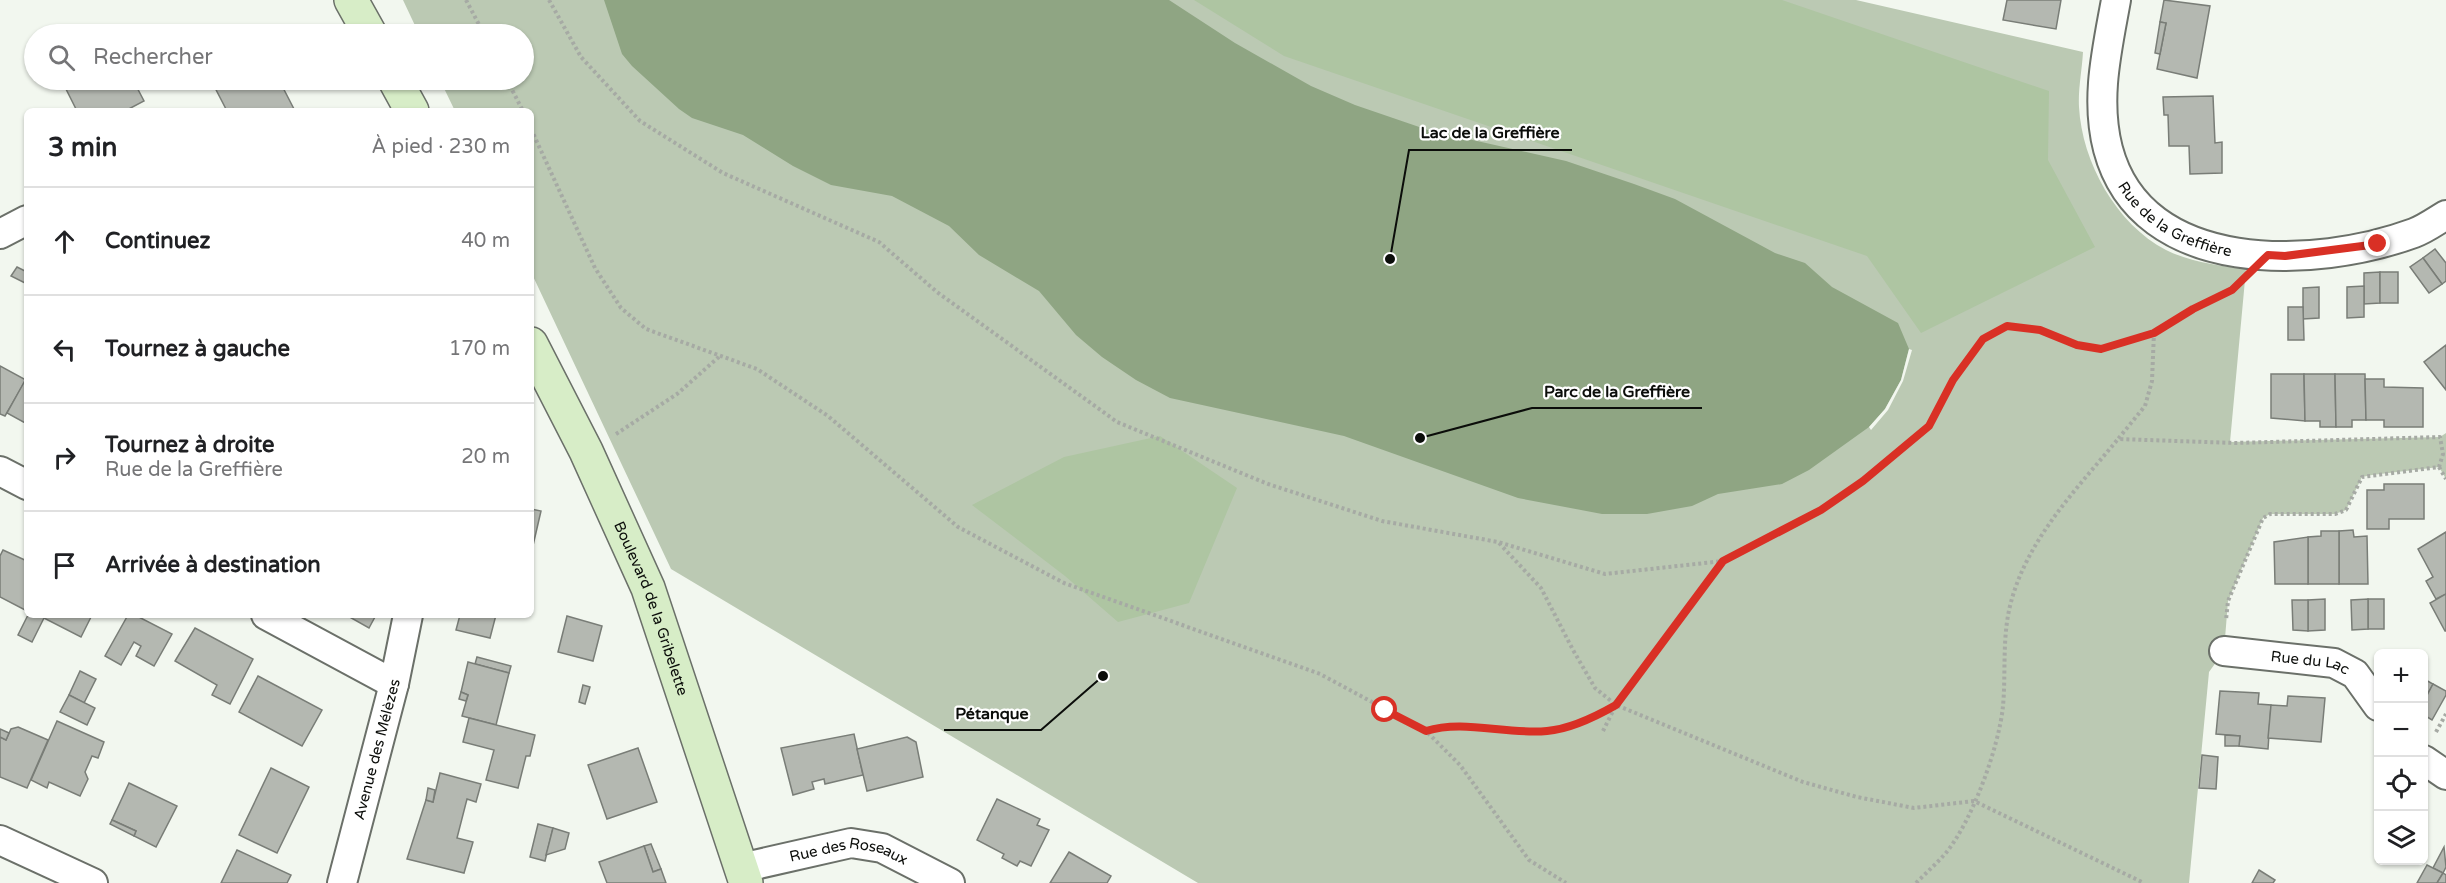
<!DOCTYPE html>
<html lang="fr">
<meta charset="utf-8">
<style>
:root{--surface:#fff;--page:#f6f6f6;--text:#202124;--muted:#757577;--line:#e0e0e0}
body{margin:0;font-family:"Varela Round",sans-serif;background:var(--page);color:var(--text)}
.controls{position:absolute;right:18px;bottom:18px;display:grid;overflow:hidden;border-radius:9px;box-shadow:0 2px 4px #0004}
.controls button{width:54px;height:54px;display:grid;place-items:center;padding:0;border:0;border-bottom:2px solid var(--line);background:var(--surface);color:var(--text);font:30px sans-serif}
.stop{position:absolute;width:18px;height:18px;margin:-14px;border:4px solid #d93025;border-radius:50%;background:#fff}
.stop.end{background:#d93025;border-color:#fff;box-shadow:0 2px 6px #0008}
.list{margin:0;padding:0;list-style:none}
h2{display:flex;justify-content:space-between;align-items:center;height:78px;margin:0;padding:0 24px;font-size:26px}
h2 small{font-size:20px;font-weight:400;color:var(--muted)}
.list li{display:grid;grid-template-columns:39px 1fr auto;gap:18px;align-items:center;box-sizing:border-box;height:108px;padding:0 24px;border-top:2px solid var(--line)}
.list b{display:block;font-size:22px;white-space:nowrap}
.list p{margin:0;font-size:20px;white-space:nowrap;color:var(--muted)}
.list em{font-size:20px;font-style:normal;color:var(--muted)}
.icon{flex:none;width:33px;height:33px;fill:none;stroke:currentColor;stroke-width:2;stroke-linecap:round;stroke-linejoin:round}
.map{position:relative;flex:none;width:2446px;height:883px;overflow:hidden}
.search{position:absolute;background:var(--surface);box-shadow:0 2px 4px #0004;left:24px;top:24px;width:510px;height:66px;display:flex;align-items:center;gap:15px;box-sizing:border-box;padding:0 21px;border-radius:33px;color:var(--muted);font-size:22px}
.panel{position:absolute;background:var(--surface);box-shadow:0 2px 4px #0004;left:24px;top:108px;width:510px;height:510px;border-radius:9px}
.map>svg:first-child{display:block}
.green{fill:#bbc9b3}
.forest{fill:#aec5a2}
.water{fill:#8fa583}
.pier{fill:#f2f7ef}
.building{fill:#b4b8b1;stroke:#797d77;stroke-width:1.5}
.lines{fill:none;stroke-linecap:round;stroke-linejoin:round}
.street-casing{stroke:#6b7069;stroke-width:32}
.secondary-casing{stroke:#6b7069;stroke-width:36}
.path{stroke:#a6aaa4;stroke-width:4;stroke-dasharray:3 3;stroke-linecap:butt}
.street{stroke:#fff;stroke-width:28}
.secondary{stroke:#d7edc7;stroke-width:33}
.route{stroke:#d93025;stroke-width:8}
.labels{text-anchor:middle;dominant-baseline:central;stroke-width:4.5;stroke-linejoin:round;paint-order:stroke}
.street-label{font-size:15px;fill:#0b0d0a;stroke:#fff}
.leader{fill:none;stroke:#0b0d0a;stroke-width:2}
.callout-dot{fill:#0b0d0a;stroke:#fff;stroke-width:2}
.callout-label{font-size:16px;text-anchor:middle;font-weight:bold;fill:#0b0d0a;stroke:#fff;stroke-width:4.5;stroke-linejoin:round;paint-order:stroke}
</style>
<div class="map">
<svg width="2446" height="883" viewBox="0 0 2446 883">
<rect width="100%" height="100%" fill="#f2f7ef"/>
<!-- green -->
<path class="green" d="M403,0H1856L2083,52C2082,70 2078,89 2079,107C2082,162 2116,224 2166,250C2190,262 2220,266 2246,269L2230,442L2440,437L2446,433V479L2439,467L2372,475L2362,477L2346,510L2335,514H2270L2263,518L2228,601L2224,651L2209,672L2189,883H1198L671,569L531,272V111H455L440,80H524V34H419Z"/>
<!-- forest -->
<g class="forest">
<path d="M1194,0H1782L2049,91L2048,160L2095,247L1921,333L1867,256L1284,56Z"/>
<path d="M1160,436L1237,488L1189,603L1118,622L1065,576L972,505L1064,457Z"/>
</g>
<!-- water -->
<path class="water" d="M604,0H1169L1235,43L1311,86L1355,105L1428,130L1566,161L1634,184L1675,199L1775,253L1805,263L1832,287L1898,323L1909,349L1901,380L1885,409L1869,427L1809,470L1782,484L1718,494L1692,506L1647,514H1602L1518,498L1344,436L1170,398L1136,380L1102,357L1076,335L1039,291L979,255L949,226L892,196L831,185L793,166L743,135L692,118L679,109L632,66L622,54Z"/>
<!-- pier -->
<path class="pier" d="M1909,349L1912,350L1903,381L1888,410L1871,430L1869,427L1885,409L1901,380Z"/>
<!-- building -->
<g class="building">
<path d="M2007,0H2061L2056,29L2003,20Z"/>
<path d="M2164,0L2210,6L2197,78L2157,69L2166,23L2160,22Z"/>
<path d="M2160,22L2166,23L2160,54L2155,53Z"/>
<path d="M85,80H133L144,101L125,111H77L66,89Z"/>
<path d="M211,80H279L295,111H227Z"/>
<path d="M2213,96L2215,143L2222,142V173L2190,174L2189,146H2169L2168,115H2164L2163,97Z"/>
<path d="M2435,249L2446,263V281L2442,284L2423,258Z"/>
<path d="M2423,258L2442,284L2429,293L2410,267Z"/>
<path d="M17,267L27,272V284L11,276Z"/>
<path d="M2380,272V303L2364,304V273Z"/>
<rect x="2380" y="272" width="18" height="31"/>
<path d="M2364,286V317L2347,318V287Z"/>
<path d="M2319,287V318L2303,319V288Z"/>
<path d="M2288,307H2303L2304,340H2288Z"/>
<path d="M2446,345V390L2424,362Z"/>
<path d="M0,366L26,380L5,416L0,414Z"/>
<path d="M2271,374H2304L2305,421L2271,418Z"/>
<path d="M2304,374H2335L2336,427H2320V421H2305Z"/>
<path d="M2335,374H2365L2366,420H2352V427H2336Z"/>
<path d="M27,377V424L7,413Z"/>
<path d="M2365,379H2384V387L2423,388V427H2384V420H2366Z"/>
<path d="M2384,484H2424V519H2389V529H2367V490H2384Z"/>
<path d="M531,509L541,511L531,554Z"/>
<path d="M2353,530L2354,537L2367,536L2368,584H2339V531Z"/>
<path d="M2321,531H2339V584H2308V537L2321,536Z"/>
<path d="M2446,532V594L2436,599L2426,581L2433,577L2418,549Z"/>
<path d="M2308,537V584H2275L2274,542Z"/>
<path d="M3,550L27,561V611L0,597V556Z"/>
<path d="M2446,594V631H2445L2430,603Z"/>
<path d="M2325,599V630L2308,631V600Z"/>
<rect x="2368" y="599" width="16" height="30"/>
<path d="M2368,599V629L2352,630L2351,600Z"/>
<path d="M2292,600H2308V631L2293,630Z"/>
<path d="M28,615H92L81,637L44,618L32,642L18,635Z"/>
<path d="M128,615H135L172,634L154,666L136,656L141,646L134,642L121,665L105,656Z"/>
<path d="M346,615H376L369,628Z"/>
<path d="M460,615H496L490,638L456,630Z"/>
<path d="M567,616L602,626L593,661L558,652Z"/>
<path d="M195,628L253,659L230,704L212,695L217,685L175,661Z"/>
<path d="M477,657L511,666L509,673L475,664Z"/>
<path d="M468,662L509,673L496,725L462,716L468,695L461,692Z"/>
<path d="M80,671L96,679L84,703L69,695Z"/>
<path d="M258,676L322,710L302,746L239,712Z"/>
<path d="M2424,679L2433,684L2424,701Z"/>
<path d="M2433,684L2446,691V695L2432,720L2424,715V701Z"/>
<path d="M583,685L590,687L585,704L579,702Z"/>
<path d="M2220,691L2259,693L2258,704L2271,705L2268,749L2239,746L2240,736L2216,734Z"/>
<path d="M461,692L468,695L466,701L459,699Z"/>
<path d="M69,695L95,708L87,725L60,712Z"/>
<path d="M2288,696L2325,698L2321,742L2268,738L2271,705L2287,706Z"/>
<path d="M469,718L535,735L530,756H526L518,788L486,780L494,750L463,742Z"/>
<path d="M57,721L104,742L98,758L92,756L85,772L88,779L80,796L49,782L47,788L31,780Z"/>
<path d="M18,727L48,740L27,788L0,777V737L6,740L11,729Z"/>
<path d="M0,729L9,733L6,740L0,737Z"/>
<path d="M854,734L863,775L825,784L824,779L812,782L814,789L793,795L781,748Z"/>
<path d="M2225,735L2240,736L2239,746H2225Z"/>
<path d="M907,737L916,742L923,777L867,791L857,749Z"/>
<path d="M638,748L657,802L607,819L588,765Z"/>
<path d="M2202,755L2218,757L2216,789L2199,788Z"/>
<path d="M271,768L309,787L277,853L239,835Z"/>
<path d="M440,773L481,784L476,802L467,799L457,838L473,842L464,873L407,859L426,800L433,802Z"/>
<path d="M129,783L177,806L156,847L134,836L136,831L112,820Z"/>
<path d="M428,788L435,790L433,802L426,800Z"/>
<path d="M997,799L1040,819L1037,825L1049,830L1031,866L1020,861L1017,866L1002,858L1004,854L977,840Z"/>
<path d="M112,820L136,831L134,836L110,824Z"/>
<path d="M538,824L553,828L545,861L530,857Z"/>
<path d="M553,828L569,833L565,849L546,855Z"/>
<path d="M651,844L661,869L653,872L644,846Z"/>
<path d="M644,846L653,872L661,869L666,883H607L599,862Z"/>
<path d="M2444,847L2446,867L2443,873L2433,868Z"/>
<path d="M237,850L291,875L287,883H221Z"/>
<path d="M1069,852L1111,876L1107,883H1050Z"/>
<path d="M2427,865L2443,873L2437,883H2417Z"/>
<path d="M2259,870L2275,880L2273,883H2252Z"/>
<path d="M2443,873L2446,875V883H2437Z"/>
</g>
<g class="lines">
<defs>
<g id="street">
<path id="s1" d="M2116,0C2107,50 2095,99 2108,149C2142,277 2316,269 2414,233C2425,229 2436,221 2446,215"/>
<path d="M0,234L27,220"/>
<path d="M0,471L27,485"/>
<path d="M266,615L394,684"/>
<path id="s2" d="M2224,651L2334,663L2355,674L2378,706"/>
<path d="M2424,760L2446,775"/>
<path d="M0,840L93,883"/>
<path id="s3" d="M741,868L851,843L882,848L950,883"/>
<path id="s4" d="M342,883L394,684L408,615"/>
</g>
<g id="secondary">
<path d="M351,0L370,34"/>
<path d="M395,80L412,111"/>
<path id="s5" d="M531,344L586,451L648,588L746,883"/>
</g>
</defs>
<!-- street casing -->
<use href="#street" class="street-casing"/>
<!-- secondary casing -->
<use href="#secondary" class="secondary-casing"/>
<!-- path -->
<g class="path">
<path d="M466,0L484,34"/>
<path d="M549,0L581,57L640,121L723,173L879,242L937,292L1117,422L1268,484L1382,521L1498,542L1605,574L1723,561L1821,510L1863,481L1929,426L1953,380L1983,339L2007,326L2040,330L2077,345L2101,349L2154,332L2236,286"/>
<path d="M507,80L523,111"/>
<path d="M531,129L595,268L621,308L646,329L757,369L828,416L958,527L1064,583L1320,674L1426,731L1460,765L1529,860L1566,883"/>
<path d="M2154,332L2152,381L2145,406L2118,439L2235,443L2440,437L2443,454L2439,467L2362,477L2346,510L2335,514H2270L2263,518L2228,601L2226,620"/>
<path d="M616,434L677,394L720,356"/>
<path d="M2439,467L2446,479"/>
<path d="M1499,543L1541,588L1573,650L1595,688L1616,705L1803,782L1857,797L1914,808L1974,801L2144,883"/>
<path d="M1426,731C1464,719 1506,735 1547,731C1571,729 1595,717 1616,705"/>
<path d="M1603,731L1616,705L1723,561"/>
<path d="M2436,732L2446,714"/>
<path d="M1916,883C1926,873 1936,864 1945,854C1972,822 1999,747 2003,706C2006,673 2002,639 2010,606C2026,540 2076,490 2118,439"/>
</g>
<!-- street -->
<use href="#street" class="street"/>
<!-- secondary -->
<use href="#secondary" class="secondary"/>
</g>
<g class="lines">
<!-- route -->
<path class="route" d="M1385,710L1426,731C1464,719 1506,735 1547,731C1571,729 1595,717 1616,705L1723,561L1821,510L1863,481L1929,426L1953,380L1983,339L2007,326L2040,330L2077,345L2101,349L2154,333L2193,309L2232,290L2268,255L2285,256L2378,244"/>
</g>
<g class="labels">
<!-- street labels -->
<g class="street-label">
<text stroke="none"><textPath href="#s1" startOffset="254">Rue de la Greffière</textPath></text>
<text stroke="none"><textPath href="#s5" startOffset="291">Boulevard de la Gribelette</textPath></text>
<text stroke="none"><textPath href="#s2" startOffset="87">Rue du Lac</textPath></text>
<text stroke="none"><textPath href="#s4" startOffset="138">Avenue des Mélèzes</textPath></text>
<text stroke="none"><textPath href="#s3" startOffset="111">Rue des Roseaux</textPath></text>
</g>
</g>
<!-- callouts -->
<path class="leader" d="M1390 259L1409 150H1572M1420 438L1532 408H1702M1103 676L1041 730H944"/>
<g class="callout-dot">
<circle cx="1390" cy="259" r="6"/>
<circle cx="1420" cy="438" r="6"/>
<circle cx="1103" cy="676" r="6"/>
</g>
<g class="callout-label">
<text x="1490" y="138">Lac de la Greffière</text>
<text x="1617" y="397">Parc de la Greffière</text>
<text x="992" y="719">Pétanque</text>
</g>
</svg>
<div class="controls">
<button>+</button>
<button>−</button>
<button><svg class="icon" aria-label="locate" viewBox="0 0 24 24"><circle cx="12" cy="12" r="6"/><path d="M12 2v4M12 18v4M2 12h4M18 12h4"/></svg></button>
<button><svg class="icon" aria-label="layers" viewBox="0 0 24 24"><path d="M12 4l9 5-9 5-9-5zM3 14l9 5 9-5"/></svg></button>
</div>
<div class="stop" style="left:1385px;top:710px"></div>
<div class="stop end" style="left:2378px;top:244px"></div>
<div class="search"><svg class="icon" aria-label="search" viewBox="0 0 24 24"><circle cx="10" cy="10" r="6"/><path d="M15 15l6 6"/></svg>Rechercher</div>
<section class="panel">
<h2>3 min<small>À pied · 230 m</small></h2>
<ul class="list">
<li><svg class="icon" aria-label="ahead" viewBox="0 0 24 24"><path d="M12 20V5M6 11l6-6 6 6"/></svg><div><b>Continuez</b></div><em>40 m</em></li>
<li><svg class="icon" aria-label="left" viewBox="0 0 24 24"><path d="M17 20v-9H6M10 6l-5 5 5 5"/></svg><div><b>Tournez à gauche</b></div><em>170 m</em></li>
<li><svg class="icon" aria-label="right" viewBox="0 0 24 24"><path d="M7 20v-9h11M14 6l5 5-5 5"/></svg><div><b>Tournez à droite</b><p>Rue de la Greffière</p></div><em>20 m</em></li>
<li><svg class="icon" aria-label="arrive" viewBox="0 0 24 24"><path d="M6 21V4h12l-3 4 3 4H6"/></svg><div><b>Arrivée à destination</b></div></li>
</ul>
</section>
</div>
